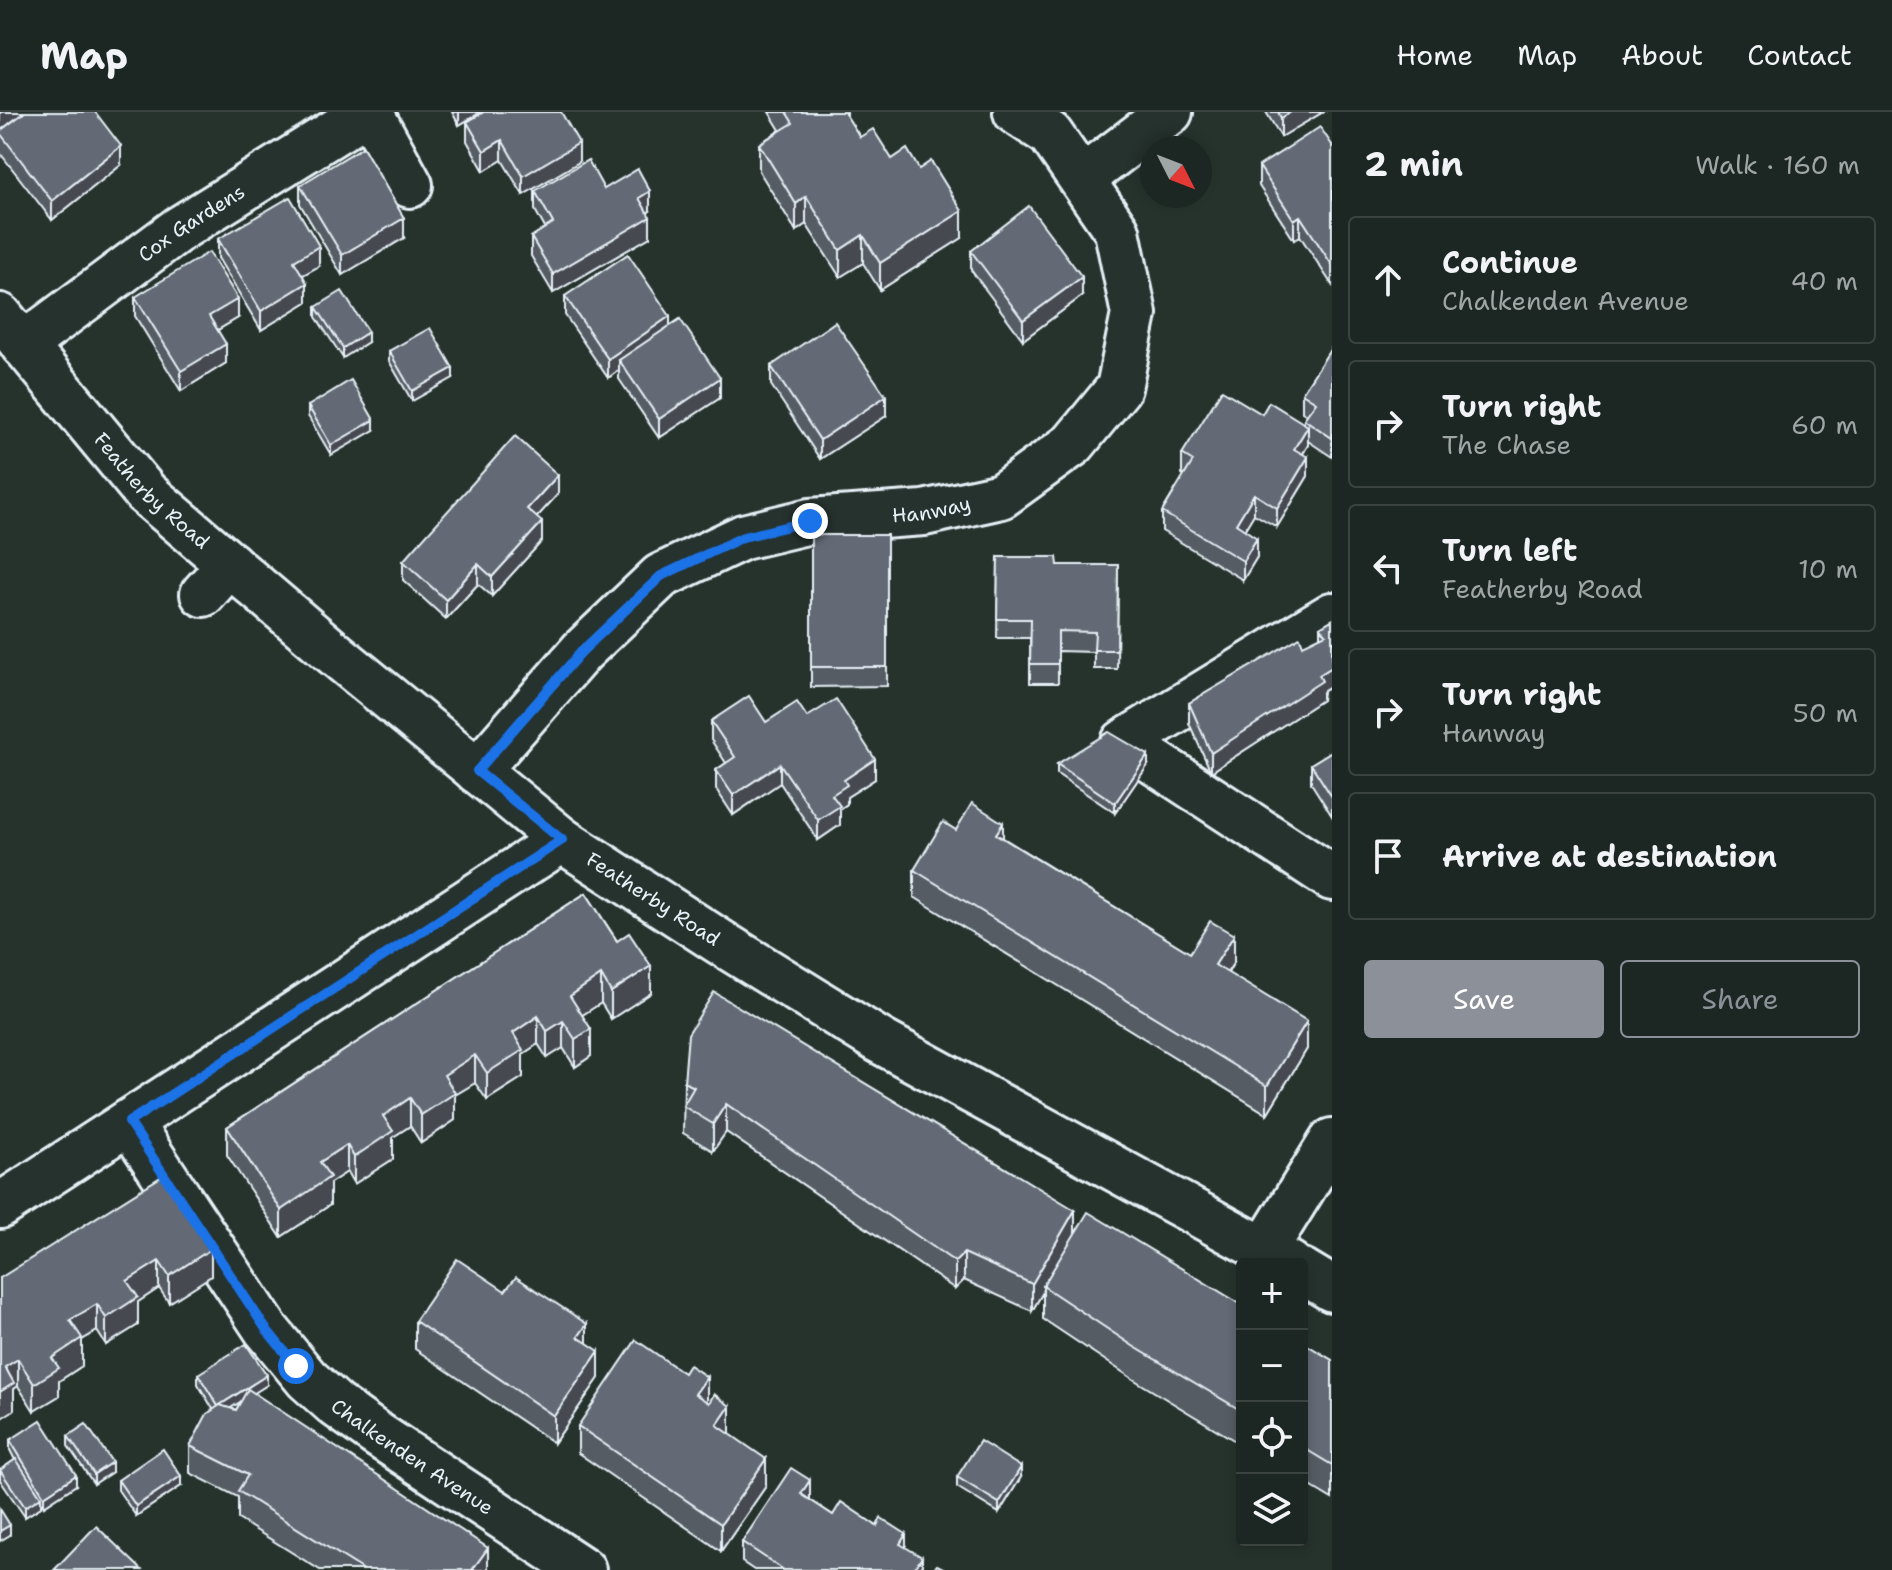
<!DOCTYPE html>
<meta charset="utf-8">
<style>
:root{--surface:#1c2622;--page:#252e2a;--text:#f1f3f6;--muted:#a0a5a5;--line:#3a4340;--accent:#8c9099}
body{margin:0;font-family:"Shantell Sans",sans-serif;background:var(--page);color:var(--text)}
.controls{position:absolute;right:24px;bottom:24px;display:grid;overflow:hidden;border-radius:8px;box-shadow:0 4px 12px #0003}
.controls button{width:72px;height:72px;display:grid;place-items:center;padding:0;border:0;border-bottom:2px solid var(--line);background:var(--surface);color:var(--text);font:40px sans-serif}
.compass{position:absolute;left:1140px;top:24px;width:72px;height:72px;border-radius:50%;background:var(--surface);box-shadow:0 4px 12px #0003;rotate:132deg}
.stop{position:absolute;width:24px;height:24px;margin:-18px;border:6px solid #1a73e8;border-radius:50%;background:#fff}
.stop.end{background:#1a73e8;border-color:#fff;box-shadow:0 2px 8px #0008}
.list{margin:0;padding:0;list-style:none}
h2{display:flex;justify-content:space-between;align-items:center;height:104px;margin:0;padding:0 32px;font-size:34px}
h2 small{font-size:26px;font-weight:400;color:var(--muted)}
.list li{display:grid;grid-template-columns:52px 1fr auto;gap:24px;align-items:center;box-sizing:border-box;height:128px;margin:0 16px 16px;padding:0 16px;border:2px solid var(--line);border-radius:8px}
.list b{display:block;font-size:30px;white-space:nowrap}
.list p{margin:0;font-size:26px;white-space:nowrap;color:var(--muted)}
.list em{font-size:26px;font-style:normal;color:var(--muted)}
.actions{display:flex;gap:16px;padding:24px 32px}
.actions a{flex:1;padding:18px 0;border:2px solid var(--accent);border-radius:8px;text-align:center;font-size:28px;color:var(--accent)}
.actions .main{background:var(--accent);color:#fff}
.icon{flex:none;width:44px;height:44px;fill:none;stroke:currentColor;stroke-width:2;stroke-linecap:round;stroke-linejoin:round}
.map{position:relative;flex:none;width:1332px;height:1458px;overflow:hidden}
header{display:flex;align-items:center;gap:48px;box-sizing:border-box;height:112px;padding:0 40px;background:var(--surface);border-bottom:2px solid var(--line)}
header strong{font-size:38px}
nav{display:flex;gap:44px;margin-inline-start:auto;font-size:28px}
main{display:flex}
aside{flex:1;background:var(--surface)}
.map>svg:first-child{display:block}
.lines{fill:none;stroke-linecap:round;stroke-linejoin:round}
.minor-casing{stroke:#e8f1f8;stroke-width:50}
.minor{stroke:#26332d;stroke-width:44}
.wall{fill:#565b64;stroke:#e8f1f8;stroke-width:2;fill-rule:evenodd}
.shaded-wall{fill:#464a51;stroke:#e8f1f8;stroke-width:2}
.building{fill:#646a74;stroke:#e8f1f8;stroke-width:2}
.route{stroke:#1a73e8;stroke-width:10}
.labels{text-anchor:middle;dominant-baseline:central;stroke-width:8;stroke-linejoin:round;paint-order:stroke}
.street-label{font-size:20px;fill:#e8f1f8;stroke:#26332d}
</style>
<header>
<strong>Map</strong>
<nav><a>Home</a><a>Map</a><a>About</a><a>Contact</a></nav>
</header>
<main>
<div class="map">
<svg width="1332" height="1458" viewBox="0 0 1332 1458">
<rect width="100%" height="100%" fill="#26332d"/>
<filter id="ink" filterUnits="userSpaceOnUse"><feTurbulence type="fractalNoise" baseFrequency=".0125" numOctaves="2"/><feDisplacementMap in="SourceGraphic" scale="16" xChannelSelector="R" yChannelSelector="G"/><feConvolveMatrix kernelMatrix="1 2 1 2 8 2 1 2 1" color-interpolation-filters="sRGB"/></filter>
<g filter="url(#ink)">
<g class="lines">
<defs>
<g id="minor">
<path d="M370,0L410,73"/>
<path d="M1082,67L1170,0"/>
<path id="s1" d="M0,204L146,381L328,536L562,728L720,830L880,929L1290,1152"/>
<path id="s2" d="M23,233L179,117L367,0"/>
<path d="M203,482L230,452"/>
<path d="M1332,503L1124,630L1332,766"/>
<path id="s3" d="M477,659L582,539L661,464L743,425L810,409L924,401L1001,384L1073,332L1119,276L1134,202L1117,119L1050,22L1016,0"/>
<path id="s4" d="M129,1010L266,1217L307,1267L336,1293L375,1321L583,1458"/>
<path d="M0,1094L562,728"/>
<path d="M1265,1137L1332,1029"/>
<path d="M1302,1159L1332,1177"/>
</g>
</defs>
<!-- minor casing -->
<use href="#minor" class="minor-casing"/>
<!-- minor -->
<use href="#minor" class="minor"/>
</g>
<!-- wall -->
<g class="wall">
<path d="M452,0H481L459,13Z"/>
<path d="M769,0H847V5L860,25L892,47L962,126L880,178L863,151L840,165L806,112L796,119L759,59V32L780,18Z"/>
<path d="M1266,0H1323L1281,25Z"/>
<path d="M467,10L579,50L523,83L502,48L484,59L467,29Z"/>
<path d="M0,19L121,53L52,108L0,41Z"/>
<path d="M1332,33V173L1300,124L1294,128L1259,74V54Z"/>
<path d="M300,73L404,126L342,163L300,92Z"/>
<path d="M604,77L650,99L647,101L650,125L553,181L531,144V125L545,116L535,98V79Z"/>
<path d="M218,127L319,154L303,163L307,190L261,218L218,146Z"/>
<path d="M971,139L1082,184L1023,228L971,158Z"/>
<path d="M565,184L670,213L720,286L659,326L619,267V258L608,266L565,203Z"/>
<path d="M135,185L238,206L218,218L226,251L181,279L135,204Z"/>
<path d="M316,195L368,230L343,246L316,205Z"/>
<path d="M1332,235V345L1308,329V333L1303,342L1308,364L1277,415L1254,402L1244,418L1257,445L1243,468L1162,419V400L1184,363L1182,362V342L1262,302L1304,312V307L1307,303L1302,300V281Z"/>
<path d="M389,239L453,266L412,289L389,249Z"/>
<path d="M771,254L886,304L820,347L771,273Z"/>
<path d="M308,294L374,318L331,343L308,304Z"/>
<path d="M558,382L537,405L542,429L492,484L478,472L446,507L403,468V449Z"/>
<path d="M811,423H887V574L811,575Z"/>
<path d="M998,445L1058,453H1118L1117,557H1094V540L1058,539V571H1030V526H997Z"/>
<path d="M1332,508L1322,588L1211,660L1189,611V591L1320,525V515Z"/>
<path d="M807,605L875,667L847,685V692L840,697V713L818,728L780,671L733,703L716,677V658L726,651L711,628V609L766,610Z"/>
<path d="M1332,639V704L1311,671V652Z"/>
<path d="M1057,652L1148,653L1115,701L1057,662Z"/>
<path d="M956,718L1003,726L1190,841L1234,850L1228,861L1307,937L1267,1002L914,785V758Z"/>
<path d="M586,781L651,881L611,907L601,891L582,903L591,944L575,955L563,936L547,946L538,932L523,942V965L487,988L475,971L455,983V1008L421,1031L410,1014L393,1025V1047L354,1072L347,1060L330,1071V1093L281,1125L227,1043V1015Z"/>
<path d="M684,970L1075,1122L1242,1193V1333L1133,1267L1043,1207V1180L1032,1199L964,1168L955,1177L726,1020L713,1039L683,1021Z"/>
<path d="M211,1137V1164L169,1191L159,1176L138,1190V1213L106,1233L97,1219L82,1228V1254L59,1269V1284L34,1299L18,1274L14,1277V1298L0,1166Z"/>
<path d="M505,1179L599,1266L554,1331L415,1237V1209Z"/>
<path d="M1302,1230L1332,1248V1387L1302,1369Z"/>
<path d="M198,1262L267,1273L254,1281L488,1458H320L238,1407V1385L190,1361V1334L213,1297L198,1272ZM241,1289L236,1298L230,1296Z"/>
<path d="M707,1290L766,1374L721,1439L578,1341V1314Z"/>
<path d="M68,1324L112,1360L94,1372L68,1334Z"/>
<path d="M10,1328L76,1373L44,1394L41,1389V1395L25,1405L0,1368V1358L15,1348L10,1338Z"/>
<path d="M957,1365H1021L999,1401L957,1375Z"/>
<path d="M118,1368L181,1374L136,1404L118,1378Z"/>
<path d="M810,1388L833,1403L906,1436L913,1458H754L742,1450V1430Z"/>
</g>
<!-- shaded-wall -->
<g class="shaded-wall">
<path d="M0,0H24L0,19Z"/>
<path d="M459,0H481L459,13Z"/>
<path d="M1291,0H1323L1281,25V6Z"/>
<path d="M502,28V48L484,59V39Z"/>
<path d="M579,31V50L523,83V64Z"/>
<path d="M121,34V53L52,108V89Z"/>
<path d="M650,79V99L639,106V86Z"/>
<path d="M806,84V112L796,119V92Z"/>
<path d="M962,99V126L880,178V151Z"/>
<path d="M1300,104V124L1294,128V108Z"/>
<path d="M650,105V125L553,181V162Z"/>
<path d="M404,106V126L342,163V143Z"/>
<path d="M863,123V151L840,165V138Z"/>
<path d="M319,134V154L294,168V149Z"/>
<path d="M1082,165V184L1023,228V208Z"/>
<path d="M307,171V190L261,218V199Z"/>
<path d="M238,187V206L209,223V204Z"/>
<path d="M670,204V223L619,248V258L608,266V247Z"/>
<path d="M368,220V230L343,246V236Z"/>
<path d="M226,232V251L181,279V259Z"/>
<path d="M453,256V266L412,289V279Z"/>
<path d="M720,266V286L659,326V307Z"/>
<path d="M886,284V304L820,347V328Z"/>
<path d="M374,308V318L331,343V333Z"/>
<path d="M1308,314V333L1294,356V337Z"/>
<path d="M1308,345V364L1277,415V396Z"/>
<path d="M558,363V382L527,416V397Z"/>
<path d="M1254,382V402L1236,432V412Z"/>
<path d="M542,410V429L492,484V465Z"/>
<path d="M1257,426V445L1243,468V449Z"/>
<path d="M478,452V472L446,507V488Z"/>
<path d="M1332,555V574L1322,580V588L1211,660V641L1319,563Z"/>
<path d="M1148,643V653L1115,701V691Z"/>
<path d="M875,647V667L847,685V692L840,697V713L818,728V708L832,683L844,668Z"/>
<path d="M780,652V671L733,703V683Z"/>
<path d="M1003,711V738L996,722Z"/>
<path d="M1234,823V850L1215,880V853Z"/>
<path d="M651,854V881L611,907V880Z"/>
<path d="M601,863V891L570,911V884Z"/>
<path d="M538,904V932L523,942V965L487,988V961L513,921Z"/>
<path d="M563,909V936L547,946V919Z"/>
<path d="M1307,909V937L1267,1002V974Z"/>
<path d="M591,917V944L575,955V927Z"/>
<path d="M475,943V971L455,983V1008L421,1031V1003L444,963Z"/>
<path d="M410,986V1014L393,1025V1047L354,1072V1045L383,1004Z"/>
<path d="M726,992V1020L713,1039V1012Z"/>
<path d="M347,1033V1060L330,1071V1093L281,1125V1098L320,1050Z"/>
<path d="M1075,1098V1125L1043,1174V1180L1032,1199V1172Z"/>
<path d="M211,1137V1164L169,1191V1164Z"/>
<path d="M964,1141V1168L955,1177V1150Z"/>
<path d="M159,1149V1176L138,1190V1213L106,1233V1206L127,1169Z"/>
<path d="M97,1192V1219L82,1228V1254L59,1269V1284L34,1299V1272L52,1246L70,1208Z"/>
<path d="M587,1212V1239L578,1225Z"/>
<path d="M599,1239V1266L554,1331V1304Z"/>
<path d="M18,1247V1274L14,1277V1298L0,1307V1280L5,1255Z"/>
<path d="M267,1263V1273L218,1304V1294Z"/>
<path d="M707,1265V1292L695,1282Z"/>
<path d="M730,1294V1321L717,1341V1313Z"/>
<path d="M766,1347V1374L721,1439V1412Z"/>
<path d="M112,1350V1360L94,1372V1362Z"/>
<path d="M1021,1355V1365L999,1401V1391Z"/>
<path d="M76,1363V1373L44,1394V1384Z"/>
<path d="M181,1364V1374L136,1404V1394Z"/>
<path d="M810,1368V1388L801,1382Z"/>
<path d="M41,1385V1395L25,1405V1395Z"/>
<path d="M10,1413V1423L0,1429V1419Z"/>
<path d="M906,1422V1442L900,1432Z"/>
<path d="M488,1436V1458H472Z"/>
<path d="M922,1445V1458H913Z"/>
</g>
<!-- building -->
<g class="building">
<path d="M25,0H95L121,34L52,89L0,21V19Z"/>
<path d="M484,0H561L579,31L523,64L502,28L484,39L467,10Z"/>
<path d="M786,0H844L860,25L873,17L892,47L907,37L919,57L931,49L962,99L880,151L863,123L840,138L806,84L796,92L759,32L793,11Z"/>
<path d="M1278,0H1291L1281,6Z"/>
<path d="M1320,15L1332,33V153L1300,104L1294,108L1259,54Z"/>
<path d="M363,35L404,106L342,143L300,73Z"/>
<path d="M588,48L604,77L638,57L650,79L639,86L650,105L553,162L531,125L553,111L535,79Z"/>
<path d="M290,85L319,134L294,149L307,171L261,199L218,127Z"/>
<path d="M1029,94L1082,165L1023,208L971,139Z"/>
<path d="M209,140L238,187L209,204L226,232L181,259L135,185Z"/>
<path d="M628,142L670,204L608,247L565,184Z"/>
<path d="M342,179L368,220L343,236L316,195Z"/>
<path d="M680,207L720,266L659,307L619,248Z"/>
<path d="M835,210L886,284L820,328L771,254Z"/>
<path d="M430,216L453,256L412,279L389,239Z"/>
<path d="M1332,235V326L1304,307L1316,290L1302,281Z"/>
<path d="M351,268L374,308L331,333L308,294Z"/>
<path d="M1222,278L1262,302L1269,290L1308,314L1294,337L1308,345L1277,396L1254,382L1236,412L1257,426L1243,449L1162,400L1193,349L1182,342Z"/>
<path d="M515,324L558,363L527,397L542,410L492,465L478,452L446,488L403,449Z"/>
<rect x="811" y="423" width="76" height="132"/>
<path d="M998,445H1057L1058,453H1118L1117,538H1094L1095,520L1058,519V552H1030L1031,507H997Z"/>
<path d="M1332,508V555L1319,563L1322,569L1211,641L1189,591L1300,525L1303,533L1326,522L1320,515Z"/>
<path d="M749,584L766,610L797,590L807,605L836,587L875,647L844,668L847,673L832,683L840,694L818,708L780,652L733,683L716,658L735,645L711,609Z"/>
<path d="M1109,620L1148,643L1115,691L1057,652Z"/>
<path d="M1332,639V685L1311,652Z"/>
<path d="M972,691L1003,711L996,722L1190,841L1210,809L1234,823L1215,853L1307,909L1267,974L914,758L943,710L956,718Z"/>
<path d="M586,781L617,829L629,821L651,854L611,880L601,863L570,884L591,917L575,927L563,909L547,919L538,904L513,921L523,938L487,961L475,943L444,963L455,981L421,1003L410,986L383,1004L393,1019L354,1045L347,1033L320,1050L330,1065L281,1098L227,1015Z"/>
<path d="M714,880L1075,1098L1032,1172L964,1141L955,1150L726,992L713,1012L683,994L694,975L684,970L688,922Z"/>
<path d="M164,1063L211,1137L169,1164L159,1149L127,1169L138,1185L106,1206L97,1192L70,1208L82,1226L52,1246L59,1256L34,1272L18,1247L5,1255L14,1271L0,1280V1166Z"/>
<path d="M1088,1100L1242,1193V1299L1133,1234L1043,1174Z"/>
<path d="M457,1147L505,1179L516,1165L587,1212L578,1225L599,1239L554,1304L415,1209Z"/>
<path d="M636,1228L684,1261L689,1253L707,1265L695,1282L709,1291L714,1282L730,1294L717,1313L766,1347L721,1412L578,1314Z"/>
<path d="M1302,1230L1332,1248V1353L1302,1335Z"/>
<path d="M246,1232L267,1263L218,1294L198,1262Z"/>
<path d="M248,1277L488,1436L472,1458H364L238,1379L248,1363L190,1334L207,1302L220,1293L236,1298Z"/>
<path d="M41,1308L76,1363L44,1384L10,1328Z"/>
<path d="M86,1312L112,1350L94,1362L68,1324Z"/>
<path d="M980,1329L1021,1355L999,1391L957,1365Z"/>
<path d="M163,1337L181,1364L136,1394L118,1368Z"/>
<path d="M16,1347L41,1385L25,1395L0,1358Z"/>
<path d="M791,1356L810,1368L801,1382L833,1403L841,1390L877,1414L881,1406L906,1422L900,1432L922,1445L913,1458H784L742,1430Z"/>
<path d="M0,1397L10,1413L0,1419Z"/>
<path d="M96,1414L142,1458H54Z"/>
<path d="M937,1453L947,1458H933Z"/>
</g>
</g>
<g class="lines" filter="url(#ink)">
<!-- route -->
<path class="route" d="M296,1254L266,1217L129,1010L562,728L477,659L582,539L661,464L743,425L810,409"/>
</g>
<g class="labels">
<!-- street labels -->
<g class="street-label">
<text stroke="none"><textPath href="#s2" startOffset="208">Cox Gardens</textPath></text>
<text stroke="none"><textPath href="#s1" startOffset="232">Featherby Road</textPath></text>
<text stroke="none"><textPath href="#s3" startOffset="550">Hanway</textPath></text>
<text stroke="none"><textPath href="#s1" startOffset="880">Featherby Road</textPath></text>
<text stroke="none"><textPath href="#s4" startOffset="444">Chalkenden Avenue</textPath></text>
</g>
</g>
</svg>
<div class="controls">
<button>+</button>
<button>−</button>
<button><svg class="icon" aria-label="locate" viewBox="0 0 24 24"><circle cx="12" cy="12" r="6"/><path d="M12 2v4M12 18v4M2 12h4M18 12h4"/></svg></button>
<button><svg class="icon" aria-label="layers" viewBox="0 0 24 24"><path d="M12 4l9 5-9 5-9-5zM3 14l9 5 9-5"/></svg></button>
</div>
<svg class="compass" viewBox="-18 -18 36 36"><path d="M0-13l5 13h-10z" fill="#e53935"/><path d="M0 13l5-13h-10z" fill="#a0a5a5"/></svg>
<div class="stop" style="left:296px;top:1254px"></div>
<div class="stop end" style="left:810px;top:409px"></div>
</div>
<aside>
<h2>2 min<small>Walk · 160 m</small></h2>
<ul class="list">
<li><svg class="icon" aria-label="ahead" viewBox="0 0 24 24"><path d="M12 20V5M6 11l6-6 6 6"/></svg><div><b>Continue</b><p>Chalkenden Avenue</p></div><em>40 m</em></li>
<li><svg class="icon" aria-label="right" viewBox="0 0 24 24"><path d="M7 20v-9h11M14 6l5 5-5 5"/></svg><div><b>Turn right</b><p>The Chase</p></div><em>60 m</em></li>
<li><svg class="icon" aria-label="left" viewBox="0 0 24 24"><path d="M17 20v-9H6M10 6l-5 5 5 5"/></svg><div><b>Turn left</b><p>Featherby Road</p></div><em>10 m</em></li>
<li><svg class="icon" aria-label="right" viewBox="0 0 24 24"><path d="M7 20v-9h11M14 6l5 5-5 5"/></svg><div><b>Turn right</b><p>Hanway</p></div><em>50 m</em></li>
<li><svg class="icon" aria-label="arrive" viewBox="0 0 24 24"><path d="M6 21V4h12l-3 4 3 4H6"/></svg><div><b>Arrive at destination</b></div></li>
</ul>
<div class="actions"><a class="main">Save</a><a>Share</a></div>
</aside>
</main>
